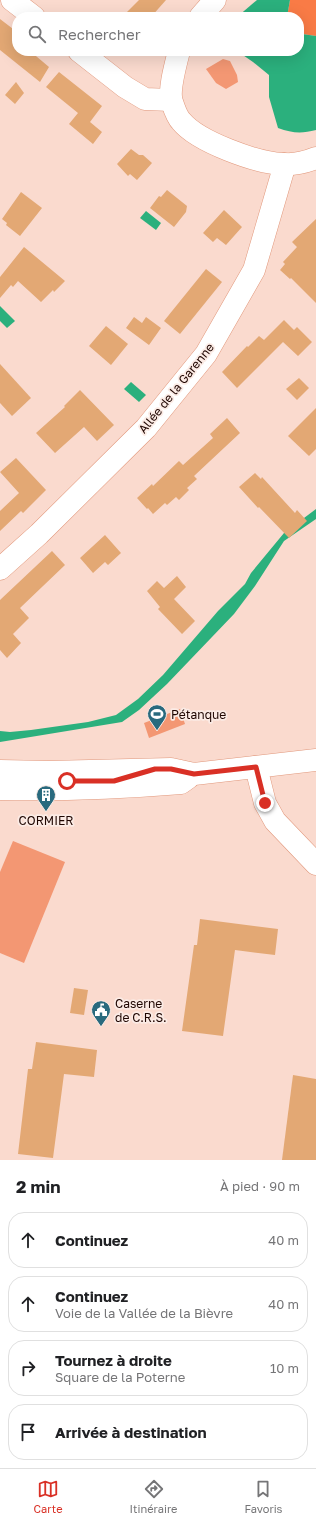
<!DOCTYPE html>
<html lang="fr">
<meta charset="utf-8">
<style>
:root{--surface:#fff;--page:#f6f6f6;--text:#202124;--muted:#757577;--line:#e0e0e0;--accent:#d93025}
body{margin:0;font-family:"Golos Text",sans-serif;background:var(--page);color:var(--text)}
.stop{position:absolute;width:12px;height:12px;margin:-9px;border:3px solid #d93025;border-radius:50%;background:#fff}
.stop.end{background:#d93025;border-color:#fff;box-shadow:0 1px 4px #0008}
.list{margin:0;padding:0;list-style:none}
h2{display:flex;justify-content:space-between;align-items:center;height:52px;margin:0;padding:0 16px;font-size:17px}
h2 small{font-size:13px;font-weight:400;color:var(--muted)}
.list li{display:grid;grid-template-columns:26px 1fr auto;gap:12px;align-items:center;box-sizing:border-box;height:56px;margin:0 8px 8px;padding:0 8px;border:1px solid var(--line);border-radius:16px}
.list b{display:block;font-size:15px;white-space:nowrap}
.list p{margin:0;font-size:13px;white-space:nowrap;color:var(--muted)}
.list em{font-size:13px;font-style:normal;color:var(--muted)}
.icon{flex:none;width:22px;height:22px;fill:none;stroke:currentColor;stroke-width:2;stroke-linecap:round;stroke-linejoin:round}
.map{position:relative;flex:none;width:316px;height:1160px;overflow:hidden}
.search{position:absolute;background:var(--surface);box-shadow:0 4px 16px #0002;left:12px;right:12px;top:12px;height:44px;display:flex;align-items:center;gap:10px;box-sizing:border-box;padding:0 14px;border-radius:16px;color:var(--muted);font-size:15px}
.sheet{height:308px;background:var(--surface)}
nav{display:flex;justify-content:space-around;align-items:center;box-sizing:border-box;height:56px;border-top:1px solid var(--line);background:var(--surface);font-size:11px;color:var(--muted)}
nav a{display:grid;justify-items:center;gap:2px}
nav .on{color:var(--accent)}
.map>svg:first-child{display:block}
.green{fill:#f39773}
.forest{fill:#f97b46}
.water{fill:#2bb07d}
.building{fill:#e3a874}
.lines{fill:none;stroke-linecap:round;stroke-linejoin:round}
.minor-casing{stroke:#e1977b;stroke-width:23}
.major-casing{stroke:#e1977b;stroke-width:23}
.minor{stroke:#fff;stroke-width:22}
.major{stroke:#fff;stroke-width:22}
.route{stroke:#d93025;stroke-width:5}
.labels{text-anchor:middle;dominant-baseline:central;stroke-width:3.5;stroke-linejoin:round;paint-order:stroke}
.street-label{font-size:12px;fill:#1e0500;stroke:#fbebe5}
.poi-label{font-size:12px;fill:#1e0500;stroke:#fbebe5;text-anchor:start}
</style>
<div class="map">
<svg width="316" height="1160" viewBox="0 0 316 1160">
<rect width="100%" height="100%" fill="#fadace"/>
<!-- green -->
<g class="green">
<path d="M223,59L230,61L237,75L238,82L226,89L216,83L206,69Z"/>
<path d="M180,709L185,724L149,738L144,723Z"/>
<path d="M13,841L65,862L24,963L0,953V872Z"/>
</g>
<!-- forest -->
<path class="forest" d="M290,0H316V36L302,34L299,33V17H287Z"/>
<!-- water -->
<g class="water">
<path d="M257,0H290L287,17H237Z"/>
<path d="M299,33L302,34L316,36V130C301,134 292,133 278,128L269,97V75L253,62L237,51H299Z"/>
<path d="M146,211L161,223L156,230L140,218Z"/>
<path d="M0,306L15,321L7,328L0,321Z"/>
<path d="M131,382L146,395L139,402L124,389Z"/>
<path d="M316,509V519L284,541L255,586L234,614L167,684L139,710L122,722L0,742V731L10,732L31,730L88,722L116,715L138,699L163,675L218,611L245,584L251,573L284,533Z"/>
</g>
<!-- building -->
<g class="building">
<path d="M139,0H166L151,17H122Z"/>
<path d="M0,19L17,32V51H30L49,67L40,82L0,50Z"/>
<path d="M59,72L102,106L90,122L102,132L93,144L69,124L78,113L46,87Z"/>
<path d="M16,82L24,93L15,104L5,95Z"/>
<path d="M131,149L139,155H143L152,163L137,180L130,174L128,176L117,164Z"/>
<path d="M167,190L187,206L186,212L174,227L150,208L159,196L161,197Z"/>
<path d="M21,192L42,208L20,236L6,225L7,223L2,219Z"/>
<path d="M224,210L242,227L226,245L217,238L213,242L203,233Z"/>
<path d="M316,219V303L291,278L290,279L280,270L285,264L283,262L297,247L292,242Z"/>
<path d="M24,247L65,281L54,292L53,290L41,302L18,281L13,287L11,285L0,298V277Z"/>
<path d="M206,269L222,282L180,334L164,321Z"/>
<path d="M134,317L142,323L146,317L161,328L149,345L126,328Z"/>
<path d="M284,320L294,330L297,327L312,342L298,356L283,342L237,388L222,372L247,346L248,347L259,336L264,340Z"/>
<path d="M106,326L128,344L111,365L89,346Z"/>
<path d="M0,364L31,398L12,416L0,403Z"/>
<path d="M299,378L309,388L297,400L286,389Z"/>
<path d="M80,390L114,425L97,441L84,427L55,453L36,433L65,407L64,406Z"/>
<path d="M316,408V449L309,456L288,436Z"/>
<path d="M227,418L240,433L194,476L197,479L187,488L189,490L179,500L176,497L167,505L165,503L153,514L148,508L147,509L137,498L152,484L153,486L179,461L183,465L213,438L210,434Z"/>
<path d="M16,458L46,490L23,513L21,511L0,531V511L19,493L0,472Z"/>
<path d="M255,473L261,479L262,477L295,513L297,510L307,521L289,538L259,507L258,508L239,487Z"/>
<path d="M105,535L121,553L108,565L105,562L93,573L80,558Z"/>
<path d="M52,551L65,565L20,608L29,618L13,634L21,643L7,658L0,650V600Z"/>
<path d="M177,576L186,587L174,599L195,621L182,634L158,609L160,607L147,591L157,581L164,588Z"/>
<path d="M200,919L278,929L275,955L235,950L223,1036L182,1031L194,945H197Z"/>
<path d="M74,988L88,990L84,1015L70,1013Z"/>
<path d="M36,1042L97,1050L94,1077L64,1074L53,1158L18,1154L28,1069H32Z"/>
<path d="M293,1075L316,1079V1160H282Z"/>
</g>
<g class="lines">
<defs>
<g id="minor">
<path d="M12,0L34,17"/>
<path d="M200,17L215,0"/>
<path d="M79,51L125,87L145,99L171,100"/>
<path d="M179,51C176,63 168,91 172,102C174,108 177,117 181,121C198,142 257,163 283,164C293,165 306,162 316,158"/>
<path d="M0,569L39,534L146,428L206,354L254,270L285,164"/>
<path d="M256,767L265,803L275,821L316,864"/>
</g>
<g id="major">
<path d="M0,771L49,772L171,769L194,774L316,760"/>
<path d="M0,789C61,790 120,788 181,783L188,778"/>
</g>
</defs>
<!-- minor casing -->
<use href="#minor" class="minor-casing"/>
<!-- major casing -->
<use href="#major" class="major-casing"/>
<!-- minor -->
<use href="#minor" class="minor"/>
<!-- major -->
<use href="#major" class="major"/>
</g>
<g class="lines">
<!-- route -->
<path class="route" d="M67,781H114L155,769H171L194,774L256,767L265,803"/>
</g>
<!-- icons -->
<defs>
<symbol id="stadium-pin" viewBox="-11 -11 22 30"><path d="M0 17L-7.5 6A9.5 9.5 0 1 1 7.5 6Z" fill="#296a7e" stroke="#fbebe5"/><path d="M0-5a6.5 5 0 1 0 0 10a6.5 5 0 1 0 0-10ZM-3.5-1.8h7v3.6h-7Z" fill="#fff"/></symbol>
<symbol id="building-pin" viewBox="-11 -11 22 30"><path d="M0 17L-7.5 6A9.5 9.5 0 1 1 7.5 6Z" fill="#296a7e" stroke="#fbebe5"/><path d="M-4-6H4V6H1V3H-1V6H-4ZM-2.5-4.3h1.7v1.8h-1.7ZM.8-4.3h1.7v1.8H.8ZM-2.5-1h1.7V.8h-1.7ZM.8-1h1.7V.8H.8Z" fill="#fff"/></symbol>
<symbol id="civic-pin" viewBox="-11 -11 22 30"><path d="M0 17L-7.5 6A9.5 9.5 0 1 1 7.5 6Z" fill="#296a7e" stroke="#fbebe5"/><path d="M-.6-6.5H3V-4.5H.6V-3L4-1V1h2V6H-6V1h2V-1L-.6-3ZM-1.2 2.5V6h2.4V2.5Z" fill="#fff"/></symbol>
</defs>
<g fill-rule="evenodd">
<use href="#stadium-pin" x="146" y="703" width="22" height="30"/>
<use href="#building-pin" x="35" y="784" width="22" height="30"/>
<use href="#civic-pin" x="90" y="999" width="22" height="30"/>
</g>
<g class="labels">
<!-- street labels -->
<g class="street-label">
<text transform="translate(176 388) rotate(-51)">Allée de la Garenne</text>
</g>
<!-- poi labels -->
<g class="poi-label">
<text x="171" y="714">Pétanque</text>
<text x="46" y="820" text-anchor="middle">CORMIER</text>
<text x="115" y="1003">Caserne<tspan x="115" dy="14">de C.R.S.</tspan></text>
</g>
</g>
</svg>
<div class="stop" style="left:67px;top:781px"></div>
<div class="stop end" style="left:265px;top:803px"></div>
<div class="search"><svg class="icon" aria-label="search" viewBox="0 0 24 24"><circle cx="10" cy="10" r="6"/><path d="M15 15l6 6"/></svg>Rechercher</div>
</div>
<section class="sheet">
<h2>2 min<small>À pied · 90 m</small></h2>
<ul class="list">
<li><svg class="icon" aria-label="ahead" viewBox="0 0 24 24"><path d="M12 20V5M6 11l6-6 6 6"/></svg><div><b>Continuez</b></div><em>40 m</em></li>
<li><svg class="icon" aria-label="ahead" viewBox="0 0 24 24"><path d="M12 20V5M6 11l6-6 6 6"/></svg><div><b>Continuez</b><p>Voie de la Vallée de la Bièvre</p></div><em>40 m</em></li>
<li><svg class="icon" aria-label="right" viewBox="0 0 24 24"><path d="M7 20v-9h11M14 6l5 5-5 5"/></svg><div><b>Tournez à droite</b><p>Square de la Poterne</p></div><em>10 m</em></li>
<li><svg class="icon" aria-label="arrive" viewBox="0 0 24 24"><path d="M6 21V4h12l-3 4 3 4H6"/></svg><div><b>Arrivée à destination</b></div></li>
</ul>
</section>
<nav>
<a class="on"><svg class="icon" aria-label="map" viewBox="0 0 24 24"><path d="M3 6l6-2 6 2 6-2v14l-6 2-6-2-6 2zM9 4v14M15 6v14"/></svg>Carte</a>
<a><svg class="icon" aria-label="directions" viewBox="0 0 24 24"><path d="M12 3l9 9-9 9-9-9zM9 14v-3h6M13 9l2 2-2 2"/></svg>Itinéraire</a>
<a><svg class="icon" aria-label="saved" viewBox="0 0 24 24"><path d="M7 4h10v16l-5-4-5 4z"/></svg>Favoris</a>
</nav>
